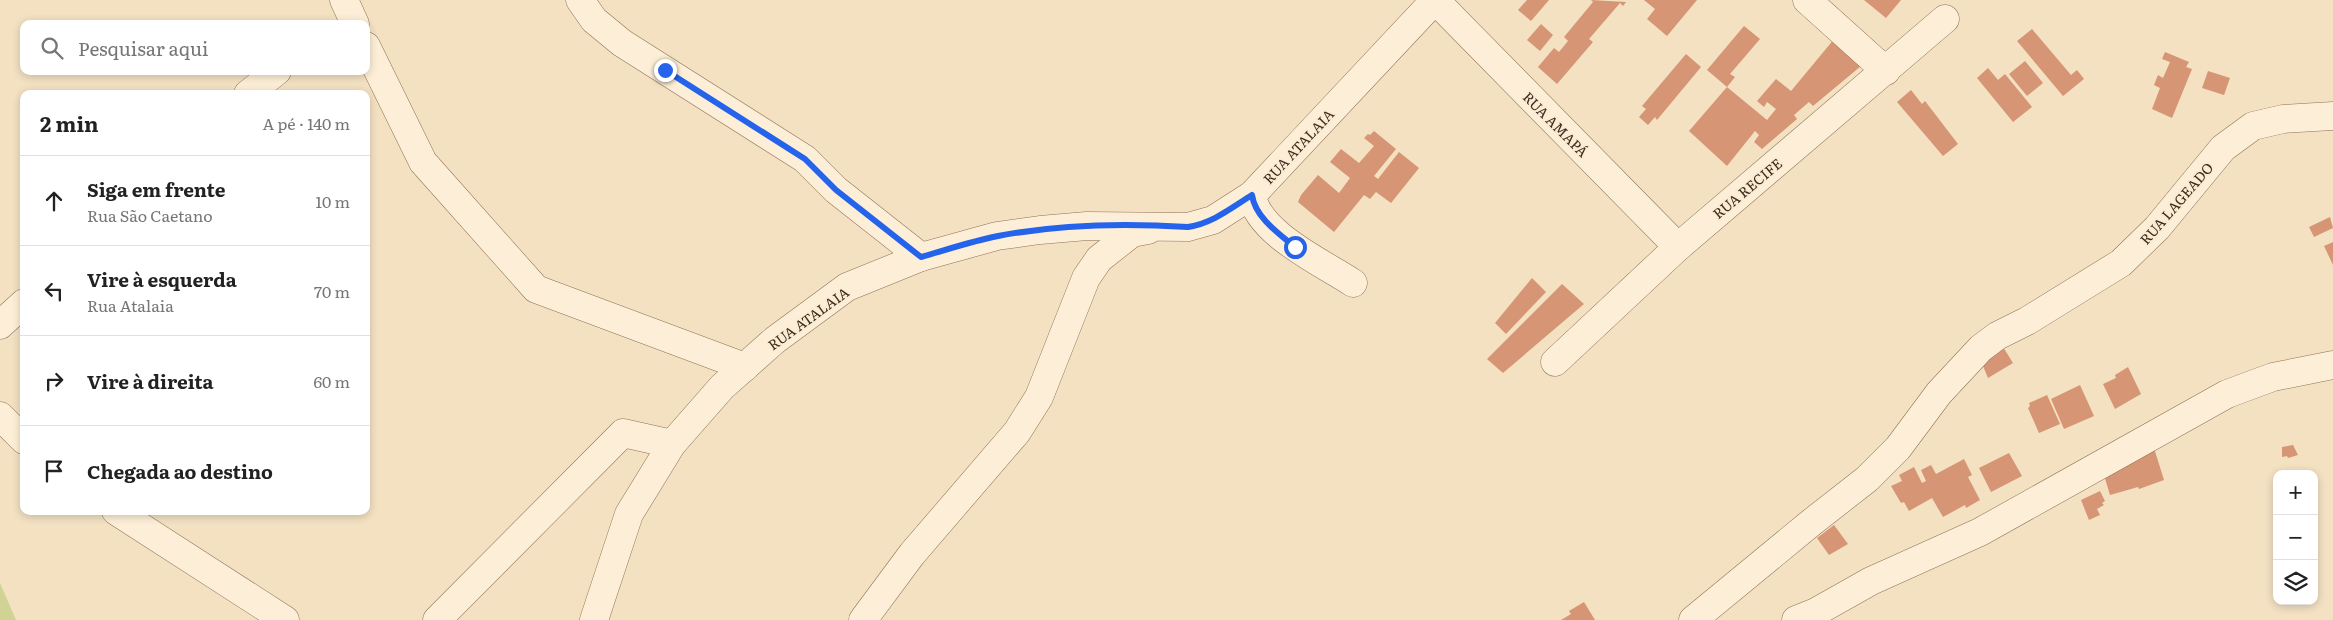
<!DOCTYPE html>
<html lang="pt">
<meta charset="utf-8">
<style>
:root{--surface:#fff;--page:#f6f6f6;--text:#222;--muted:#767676;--line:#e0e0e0}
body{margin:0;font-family:Literata,serif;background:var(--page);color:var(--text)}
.controls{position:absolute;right:15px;bottom:15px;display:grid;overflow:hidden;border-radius:10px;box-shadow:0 2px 8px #0003}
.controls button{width:45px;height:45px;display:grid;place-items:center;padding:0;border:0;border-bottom:1px solid var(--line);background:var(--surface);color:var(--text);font:25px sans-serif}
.stop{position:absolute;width:15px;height:15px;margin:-11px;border:4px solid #2563eb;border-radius:50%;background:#fff}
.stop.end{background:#2563eb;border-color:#fff;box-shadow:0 1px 5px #0008}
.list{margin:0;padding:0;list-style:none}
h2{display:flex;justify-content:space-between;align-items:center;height:65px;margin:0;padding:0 20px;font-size:21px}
h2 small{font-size:16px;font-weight:400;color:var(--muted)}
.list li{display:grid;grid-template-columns:32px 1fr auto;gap:15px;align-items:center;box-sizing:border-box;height:90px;padding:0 20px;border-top:1px solid var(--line)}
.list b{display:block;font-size:19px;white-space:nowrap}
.list p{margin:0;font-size:16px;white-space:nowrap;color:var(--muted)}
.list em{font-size:16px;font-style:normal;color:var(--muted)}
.icon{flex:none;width:28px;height:28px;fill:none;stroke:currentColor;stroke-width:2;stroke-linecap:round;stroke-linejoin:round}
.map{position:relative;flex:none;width:2333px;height:620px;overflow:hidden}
.search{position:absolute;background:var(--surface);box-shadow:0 2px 8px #0003;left:20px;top:20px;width:350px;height:55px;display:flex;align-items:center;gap:12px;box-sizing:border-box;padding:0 18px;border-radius:10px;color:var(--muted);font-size:19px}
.panel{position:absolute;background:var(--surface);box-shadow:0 2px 8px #0003;left:20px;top:90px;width:350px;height:425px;border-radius:10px}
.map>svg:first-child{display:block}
.green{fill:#d1d395}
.building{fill:#d69574}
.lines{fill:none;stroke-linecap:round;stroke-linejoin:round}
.street-casing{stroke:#907157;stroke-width:29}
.street{stroke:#fdefd7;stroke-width:28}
.route{stroke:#2563eb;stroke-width:6}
.labels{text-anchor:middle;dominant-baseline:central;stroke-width:4;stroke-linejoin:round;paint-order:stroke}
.street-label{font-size:14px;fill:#3e2a1d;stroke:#faecd3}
</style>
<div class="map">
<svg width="2333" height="620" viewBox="0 0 2333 620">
<rect width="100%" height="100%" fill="#f3e1c2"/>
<!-- green -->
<path class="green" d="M0,583L16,620H0Z"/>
<!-- building -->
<g class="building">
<path d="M1527,0H1549L1531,21L1518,10Z"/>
<path d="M1591,0L1626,2L1623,6L1620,3L1589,39L1593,42L1557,84L1538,67L1554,48L1559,52L1568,41L1564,37L1593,2Z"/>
<path d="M1644,0H1697L1667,36L1647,19L1655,9Z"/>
<path d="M1864,0H1901L1886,18Z"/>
<path d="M1541,24L1553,35L1540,51L1527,40Z"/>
<path d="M1744,26L1760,39L1730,74L1735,77L1727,87L1707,70Z"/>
<path d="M2032,29L2071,75L2077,70L2084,79L2063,96L2017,41Z"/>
<path d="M1835,38L1861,66L1813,106L1809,102L1794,115L1797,119L1762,149L1754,142L1759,135L1755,131L1727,166L1689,131L1727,87L1767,120L1776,109L1767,102L1764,107L1757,101L1776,79L1791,91Z"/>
<path d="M2165,52L2189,62L2186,67L2192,69L2172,118L2152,109L2160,88L2154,85L2158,75L2163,78L2170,62L2162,59Z"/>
<path d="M1686,54L1701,67L1657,120L1655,117L1648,125L1639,117L1646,109L1642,106Z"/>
<path d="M2025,61L2043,83L2027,96L2009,74Z"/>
<path d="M1988,68L1998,80L2005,74L2032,107L2013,122L1977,78Z"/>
<path d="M2208,71L2230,78L2224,95L2202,88Z"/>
<path d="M1911,90L1922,104L1925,101L1958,144L1943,156L1897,102Z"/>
<path d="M1374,131L1396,149L1374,176L1378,179L1399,152L1419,168L1391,203L1376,192L1370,199L1364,195L1334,232L1298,202L1301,195L1318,175L1339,193L1350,178L1330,162L1341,149L1359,163L1374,146L1364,138L1368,134L1370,135Z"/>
<path d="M2330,217L2333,228L2314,237L2309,227Z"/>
<path d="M2333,242V265L2324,246Z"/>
<path d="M1532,278L1546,292L1506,334L1495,323Z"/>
<path d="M1562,284L1584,304L1503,373L1487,359Z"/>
<path d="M2000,342L2013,363L1988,378L1981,361Z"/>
<path d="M2128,367L2141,394L2115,409L2103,384L2116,378L2115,375Z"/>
<path d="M2080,385L2094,416L2064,429L2051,399Z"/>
<path d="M2047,395L2060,424L2039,433L2028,408L2030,406L2029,403Z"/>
<path d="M2153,445L2164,480L2139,489L2138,487L2110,495L2101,465Z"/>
<path d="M2293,445L2298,455L2288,458L2287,456L2282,457V447Z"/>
<path d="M2009,453L2022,476L1991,492L1979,468Z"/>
<path d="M1964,459L1972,475L1968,477L1980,500L1966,508L1965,505L1943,517L1932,498L1909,511L1904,502L1901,503L1891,486L1902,481L1899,475L1914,467L1922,483L1926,481L1921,470L1931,465L1936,474Z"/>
<path d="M2100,491L2105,501L2102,503L2104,505L2097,509L2100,515L2089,520L2081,500Z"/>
<path d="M1834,525L1848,544L1829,555L1817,538Z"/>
<path d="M1584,602L1595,620H1561L1571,614L1569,611Z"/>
</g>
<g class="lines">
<defs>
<g id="street">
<path d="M344,0L355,24"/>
<path d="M580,0L594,20L622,43L805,159L836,190L921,257"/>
<path d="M1435,0L1678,247"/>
<path d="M1807,0L1886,71"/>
<path d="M366,46L423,162L536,289L745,367"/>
<path d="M248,94L277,71"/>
<path d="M1252,195C1257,233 1323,263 1353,283"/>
<path d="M0,325L24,303"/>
<path d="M1555,362L1678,247L1945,19"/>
<path d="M0,416L24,440"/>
<path d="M116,511L285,620"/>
<path d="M437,620L623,433L672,444"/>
<path d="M594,620L629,514L672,444L722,387L775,340L847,287L921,257L997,236L1040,230L1087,226L1188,227L1213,220L1252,195L1435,0"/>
<path d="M863,620L912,554L1017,432L1039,397L1086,278L1099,259L1132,233L1148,230"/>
<path d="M1693,620L1812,522L1867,479L1898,448L1939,393L1981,348L1997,336L2027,321L2121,263L2157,228L2223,148L2253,126L2283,119L2333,116"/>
<path d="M1796,620L1816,612L1871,581L1980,532L2227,394L2273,377L2333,365"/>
</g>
</defs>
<!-- street casing -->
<use href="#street" class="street-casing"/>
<!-- street -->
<use href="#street" class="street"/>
</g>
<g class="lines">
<!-- route -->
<path class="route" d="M665,70L805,159L836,190L921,257C946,250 972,241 998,236C1060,224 1125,223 1188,227C1213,223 1231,208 1252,195C1255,217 1278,233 1295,247"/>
</g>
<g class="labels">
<!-- street labels -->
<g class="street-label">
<text transform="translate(1556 124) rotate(45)">RUA AMAPÁ</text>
<text transform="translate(1298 146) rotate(-47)">RUA ATALAIA</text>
<text transform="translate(1747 188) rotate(-40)">RUA RECIFE</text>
<text transform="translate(2176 203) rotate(-49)">RUA LAGEADO</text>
<text transform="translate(808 318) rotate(-36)">RUA ATALAIA</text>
</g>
</g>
</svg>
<div class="controls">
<button>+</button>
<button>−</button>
<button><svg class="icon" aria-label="layers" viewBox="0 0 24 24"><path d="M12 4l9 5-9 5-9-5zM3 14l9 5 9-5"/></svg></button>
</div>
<div class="stop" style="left:1295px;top:247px"></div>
<div class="stop end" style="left:665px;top:70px"></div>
<div class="search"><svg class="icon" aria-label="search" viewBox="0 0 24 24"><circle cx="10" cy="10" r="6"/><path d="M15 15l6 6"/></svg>Pesquisar aqui</div>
<section class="panel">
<h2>2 min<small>A pé · 140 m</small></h2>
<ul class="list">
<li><svg class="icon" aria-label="ahead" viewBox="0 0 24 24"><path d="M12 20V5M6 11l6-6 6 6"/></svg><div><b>Siga em frente</b><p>Rua São Caetano</p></div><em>10 m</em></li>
<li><svg class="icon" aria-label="left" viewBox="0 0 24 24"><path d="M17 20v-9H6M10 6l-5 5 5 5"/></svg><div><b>Vire à esquerda</b><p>Rua Atalaia</p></div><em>70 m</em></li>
<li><svg class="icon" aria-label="right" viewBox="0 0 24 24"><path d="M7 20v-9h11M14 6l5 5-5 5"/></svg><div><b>Vire à direita</b></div><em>60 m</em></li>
<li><svg class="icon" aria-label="arrive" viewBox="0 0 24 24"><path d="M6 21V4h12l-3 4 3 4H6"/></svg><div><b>Chegada ao destino</b></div></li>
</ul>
</section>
</div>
